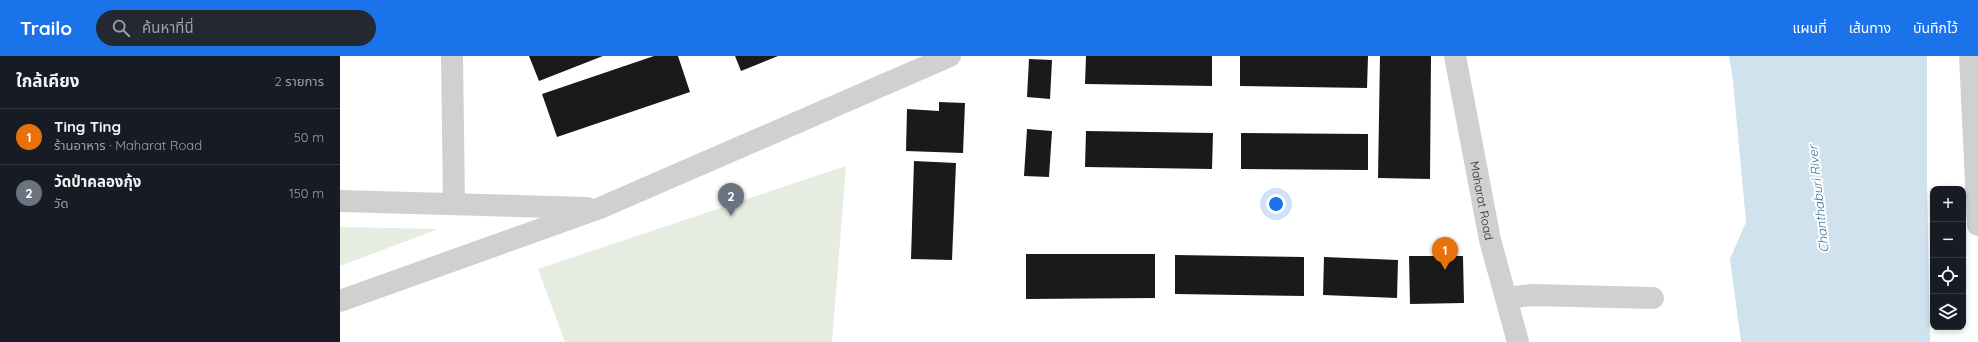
<!DOCTYPE html>
<html lang="th">
<meta charset="utf-8">
<style>
:root{--surface:#171b24;--page:#242831;--text:#f1f3f6;--muted:#9ea1a6;--line:#363941;--accent:#1a73e8}
body{margin:0;font-family:Quicksand,"Noto Sans Thai",sans-serif;background:var(--page);color:var(--text)}
.controls{position:absolute;right:12px;bottom:12px;display:grid;overflow:hidden;border-radius:8px;box-shadow:0 2px 6px #0003}
.controls button{width:36px;height:36px;display:grid;place-items:center;padding:0;border:0;border-bottom:1px solid var(--line);background:var(--surface);color:var(--text);font:20px sans-serif}
.you{position:absolute;left:936px;top:148px;width:14px;height:14px;margin:-10px;border:3px solid #fff;border-radius:50%;background:#1a73e8;box-shadow:0 0 0 6px #1a73e833}
.badge{display:grid;place-items:center;width:26px;height:26px;border-radius:50%;background:var(--accent);color:#fff;font-size:13px;font-weight:700}
.pin{position:absolute;translate:-50% -33px;filter:drop-shadow(0 1px 2px #0008)}
.pin::after{content:'';position:absolute;top:21px;width:14px;height:12px;background:inherit;clip-path:polygon(0 0,100% 0,50% 100%)}
.list{margin:0;padding:0;list-style:none}
h2{display:flex;justify-content:space-between;align-items:center;height:52px;margin:0;padding:0 16px;font-size:17px}
h2 small{font-size:13px;font-weight:400;color:var(--muted)}
.list li{display:grid;grid-template-columns:26px 1fr auto;gap:12px;align-items:center;box-sizing:border-box;height:56px;padding:0 16px;border-top:1px solid var(--line)}
.list b{display:block;font-size:15px;white-space:nowrap}
.list p{margin:0;font-size:13px;white-space:nowrap;color:var(--muted)}
.list em{font-size:13px;font-style:normal;color:var(--muted)}
.icon{flex:none;width:22px;height:22px;fill:none;stroke:currentColor;stroke-width:2;stroke-linecap:round;stroke-linejoin:round}
.map{position:relative;flex:none;width:1638px;height:286px;overflow:hidden}
header{display:flex;align-items:center;gap:24px;box-sizing:border-box;height:56px;padding:0 20px;background:var(--accent);color:#fff}
header strong{font-size:19px}
nav{display:flex;gap:22px;margin-inline-start:auto;font-size:14px}
.search{width:280px;height:36px;background:var(--page);display:flex;align-items:center;gap:10px;box-sizing:border-box;padding:0 14px;border-radius:22px;color:var(--muted);font-size:15px}
main{display:flex}
aside{flex:1;background:var(--surface)}
.map>svg:first-child{display:block}
.green{fill:#e6ecdf}
.water{fill:#cfe2ee}
.building{fill:#1a1a1a}
.lines{fill:none;stroke-linecap:round;stroke-linejoin:round}
.minor{stroke:#d0d0d0;stroke-width:22}
.labels{text-anchor:middle;dominant-baseline:central;stroke-width:4;stroke-linejoin:round;paint-order:stroke}
.street-label{font-size:12px;fill:#333;stroke:#fff}
.water-label{font-size:13px;font-style:italic;fill:#3f7597;stroke:#fff}
</style>
<header>
<strong>Trailo</strong>
<div class="search"><svg class="icon" aria-label="search" viewBox="0 0 24 24"><circle cx="10" cy="10" r="6"/><path d="M15 15l6 6"/></svg>ค้นหาที่นี่</div>
<nav><a>แผนที่</a><a>เส้นทาง</a><a>บันทึกไว้</a></nav>
</header>
<main>
<aside>
<h2>ใกล้เคียง<small>2 รายการ</small></h2>
<ul class="list">
<li><span class="badge" style="background:#e8710a">1</span><div><b>Ting Ting</b><p>ร้านอาหาร · Maharat Road</p></div><em>50 m</em></li>
<li><span class="badge" style="background:#6b7280">2</span><div><b>วัดป่าคลองกุ้ง</b><p>วัด</p></div><em>150 m</em></li>
</ul>
</aside>
<div class="map">
<svg width="1638" height="286" viewBox="0 0 1638 286">
<rect width="100%" height="100%" fill="#fff"/>
<!-- green -->
<g class="green">
<path d="M506,110L492,286H225L198,213Z"/>
<path d="M0,171L98,173L0,210Z"/>
</g>
<!-- water -->
<path class="water" d="M1389,0H1587V125L1590,286H1401L1390,203L1406,166L1393,25Z"/>
<!-- building -->
<g class="building">
<path d="M189,0H263L199,25Z"/>
<path d="M314,0H338L350,36L217,81L202,38Z"/>
<path d="M395,0H438L401,15Z"/>
<path d="M746,0H872V30L745,28Z"/>
<path d="M900,0H1028L1027,32L900,30Z"/>
<path d="M1040,0H1091L1090,123L1038,122Z"/>
<path d="M689,3L712,4L710,43L687,41Z"/>
<path d="M599,46L625,47L623,97L566,95L567,53L599,55Z"/>
<path d="M687,73L712,75L709,121L684,120Z"/>
<path d="M746,75L873,77L872,113L745,111Z"/>
<path d="M901,77L1028,78V114L901,113Z"/>
<path d="M574,105L616,107L612,204L571,203Z"/>
<path d="M686,198H815V242L686,243Z"/>
<path d="M835,199L964,201V240L835,238Z"/>
<path d="M1069,200H1123L1124,247L1070,248Z"/>
<path d="M984,201L1058,204L1057,242L983,239Z"/>
</g>
<g class="lines">
<!-- minor -->
<g class="minor">
<path d="M112,0L114,148"/>
<path id="s1" d="M1115,0L1150,184L1178,286"/>
<path d="M1630,0L1638,169"/>
<path d="M0,145L247,152"/>
<path d="M1166,242L1192,239L1313,242"/>
<path d="M0,245L260,152L610,0"/>
</g>
</g>
<g class="labels">
<!-- street labels -->
<g class="street-label">
<text stroke="none"><textPath href="#s1" startOffset="147">Maharat Road</textPath></text>
</g>
<!-- water labels -->
<g class="water-label">
<text transform="translate(1478 143) rotate(-96)">Chanthaburi River</text>
</g>
</g>
</svg>
<div class="controls">
<button>+</button>
<button>−</button>
<button><svg class="icon" aria-label="locate" viewBox="0 0 24 24"><circle cx="12" cy="12" r="6"/><path d="M12 2v4M12 18v4M2 12h4M18 12h4"/></svg></button>
<button><svg class="icon" aria-label="layers" viewBox="0 0 24 24"><path d="M12 4l9 5-9 5-9-5zM3 14l9 5 9-5"/></svg></button>
</div>
<div class="you"></div>
<div class="pin badge" style="left:1105px;top:214px;background:#e8710a">1</div>
<div class="pin badge" style="left:391px;top:160px;background:#6b7280">2</div>
</div>
</main>
